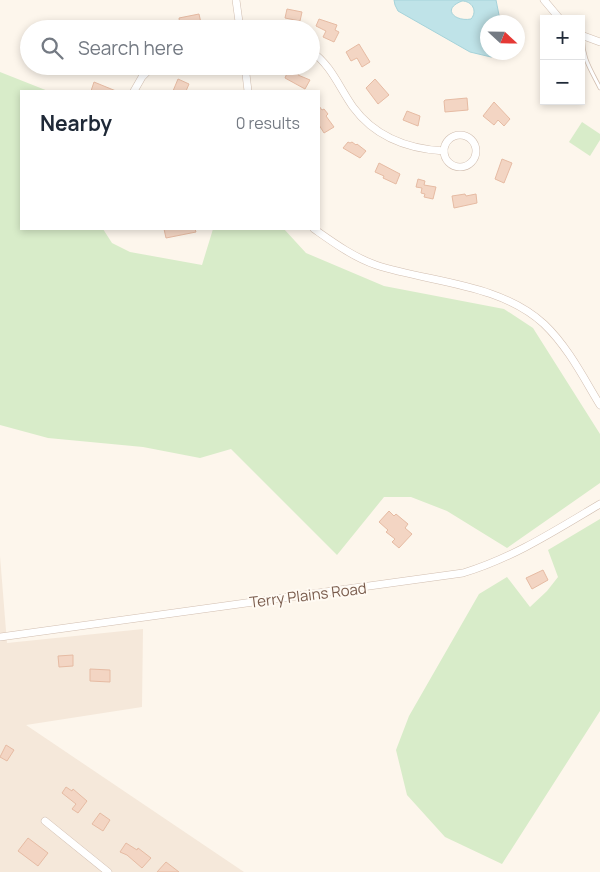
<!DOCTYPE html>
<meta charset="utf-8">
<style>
:root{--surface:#fff;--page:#f2f2f3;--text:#1f2937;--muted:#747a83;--line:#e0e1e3}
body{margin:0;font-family:Manrope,sans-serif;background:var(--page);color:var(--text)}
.controls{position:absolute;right:15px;top:15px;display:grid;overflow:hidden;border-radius:0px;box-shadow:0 2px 8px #0003}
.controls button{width:45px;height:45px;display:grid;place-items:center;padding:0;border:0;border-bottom:1px solid var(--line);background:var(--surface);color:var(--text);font:25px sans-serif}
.compass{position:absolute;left:480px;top:15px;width:45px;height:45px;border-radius:50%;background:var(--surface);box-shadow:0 2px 8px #0003;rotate:112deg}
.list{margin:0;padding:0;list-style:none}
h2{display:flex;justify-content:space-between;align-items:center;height:65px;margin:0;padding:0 20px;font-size:21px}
h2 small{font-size:16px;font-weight:400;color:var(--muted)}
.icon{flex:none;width:28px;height:28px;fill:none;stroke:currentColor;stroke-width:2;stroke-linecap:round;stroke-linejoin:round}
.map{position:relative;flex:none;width:600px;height:872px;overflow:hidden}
.search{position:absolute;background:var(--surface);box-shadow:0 2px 8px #0003;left:20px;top:20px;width:300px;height:55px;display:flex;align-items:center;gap:12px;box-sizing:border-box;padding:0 18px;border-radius:28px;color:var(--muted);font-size:19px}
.panel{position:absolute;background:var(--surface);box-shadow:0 2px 8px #0003;left:20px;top:90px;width:300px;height:140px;border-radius:0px}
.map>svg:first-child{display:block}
.residential{fill:#f5e8da}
.green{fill:#d8ecc9}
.water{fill:#bfe3e8;stroke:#a5d3da;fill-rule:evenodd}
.building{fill:#f3d5c3;stroke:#e6bba3}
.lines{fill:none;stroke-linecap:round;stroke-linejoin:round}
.service-casing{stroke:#d1beb0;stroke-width:4.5}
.minor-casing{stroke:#d1beb0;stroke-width:8}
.service{stroke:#fff;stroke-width:3}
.minor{stroke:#fff;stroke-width:7}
.labels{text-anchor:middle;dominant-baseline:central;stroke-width:4;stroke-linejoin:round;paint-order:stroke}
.street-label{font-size:15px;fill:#7a5c4d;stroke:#fffaf3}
</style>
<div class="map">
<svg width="600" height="872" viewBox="0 0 600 872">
<rect width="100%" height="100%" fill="#fdf6ec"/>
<!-- residential -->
<path class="residential" d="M0,556L7,643L143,629L142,707L26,725L244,872H0Z"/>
<!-- green -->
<g class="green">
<path d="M0,72L48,91H21V229H103L112,243L130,252L202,265L213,229H284L306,253L384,286L504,309L533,328L600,434V483L507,548L447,511L411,497H384L337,555L231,449L200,458L143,447L48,438L0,425Z"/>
<path d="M582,122L600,134V140L590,156L569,142Z"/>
<path d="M600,519V711L502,864L445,837L407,795L396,750L409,716L479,594L507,577L530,607L547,591L558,577L548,550Z"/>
</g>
<!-- water -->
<path class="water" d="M394,0H496L499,15L503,22H488V52L506,53L491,57L470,52L398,11L395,5ZM462,1C472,1 478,11 471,19C455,22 441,9 462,1Z"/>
<!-- building -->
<g class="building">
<path d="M287,9L302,12L300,21L285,18Z"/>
<path d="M199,14L201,23H198V25L180,26L179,18Z"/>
<path d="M319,19L337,25L335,30L339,32L334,42L323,37L326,31L316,26Z"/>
<path d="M154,21L158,29H140Z"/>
<path d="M359,44L370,62L362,67L357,58L351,61L346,52Z"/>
<path d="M290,66L300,69L298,75L310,80L305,89L285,78Z"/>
<path d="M178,79L189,84L186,91H173Z"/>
<path d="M375,79L389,95L378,104L366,88Z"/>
<path d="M94,82L116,91H91Z"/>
<path d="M467,98L468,110L445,112L444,101L445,100Z"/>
<path d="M494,102L510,119L504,126L498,120L494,125L483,116Z"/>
<path d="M319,106L322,110L324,109L328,114L326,116L334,127L324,133L319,125Z"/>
<path d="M407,111L420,116L418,126L403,120Z"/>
<path d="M348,142L350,143L352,142L356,145L357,144L366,151L360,158L343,148Z"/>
<path d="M502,159L512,163L504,183L495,179Z"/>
<path d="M379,163L400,174L396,184L383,178L384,176L375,172Z"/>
<path d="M418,179L425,181L424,185L436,187L433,199L424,197L425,194L421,193L422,188L416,187Z"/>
<path d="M465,194L466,196L476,194L477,203L454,208L452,196Z"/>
<path d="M164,229H195L196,232L166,238Z"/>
<path d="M389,511L394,516L396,514L408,524L405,528L412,534L399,548L392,542L395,539L386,532L388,530L379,522Z"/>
<path d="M543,570L548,580L532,589L526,578Z"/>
<path d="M73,655V666L59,667L58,656Z"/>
<path d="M90,669L110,670V682L90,681Z"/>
<path d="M6,745L14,750L7,761L0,757Z"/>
<path d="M66,787L72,791L73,789L87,801L78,813L72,809L76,804L62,793Z"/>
<path d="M100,813L110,820L103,831L92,824Z"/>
<path d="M28,838L48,853L38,866L18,851Z"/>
<path d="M126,843L137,850L138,848L151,858L142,868L127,855L120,852Z"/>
<path d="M166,862L179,872H157Z"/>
</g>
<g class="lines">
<defs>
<path id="service" d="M583,36C581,56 591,70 600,88"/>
<g id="minor">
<path d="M236,0L240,29"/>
<path d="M544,0L560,19"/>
<path d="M581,35L600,42"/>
<path d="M311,51C331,65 339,87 353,107C375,137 408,149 444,151"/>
<path d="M245,66L248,91"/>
<path d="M134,91L142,77L153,66"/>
<circle cx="460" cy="151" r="16"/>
<path d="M314,229C334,243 353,257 376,265C432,283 499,283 544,324C568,347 583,377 600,405"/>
<path d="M0,637L463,573C513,558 556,530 600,504"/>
<path d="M45,821L108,872"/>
</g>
</defs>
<!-- service casing -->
<use href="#service" class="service-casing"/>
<!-- minor casing -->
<use href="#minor" class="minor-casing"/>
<!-- service -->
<use href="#service" class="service"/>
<!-- minor -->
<use href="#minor" class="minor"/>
</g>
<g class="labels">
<!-- street labels -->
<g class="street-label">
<text transform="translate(308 595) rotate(-7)">Terry Plains Road</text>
</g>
</g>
</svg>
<div class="controls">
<button>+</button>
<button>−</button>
</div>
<svg class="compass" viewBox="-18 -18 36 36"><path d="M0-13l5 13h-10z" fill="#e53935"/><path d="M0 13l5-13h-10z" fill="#747a83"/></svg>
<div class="search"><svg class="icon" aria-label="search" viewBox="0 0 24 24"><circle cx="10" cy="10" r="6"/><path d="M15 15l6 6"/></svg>Search here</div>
<section class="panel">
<h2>Nearby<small>0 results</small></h2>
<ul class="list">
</ul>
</section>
</div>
